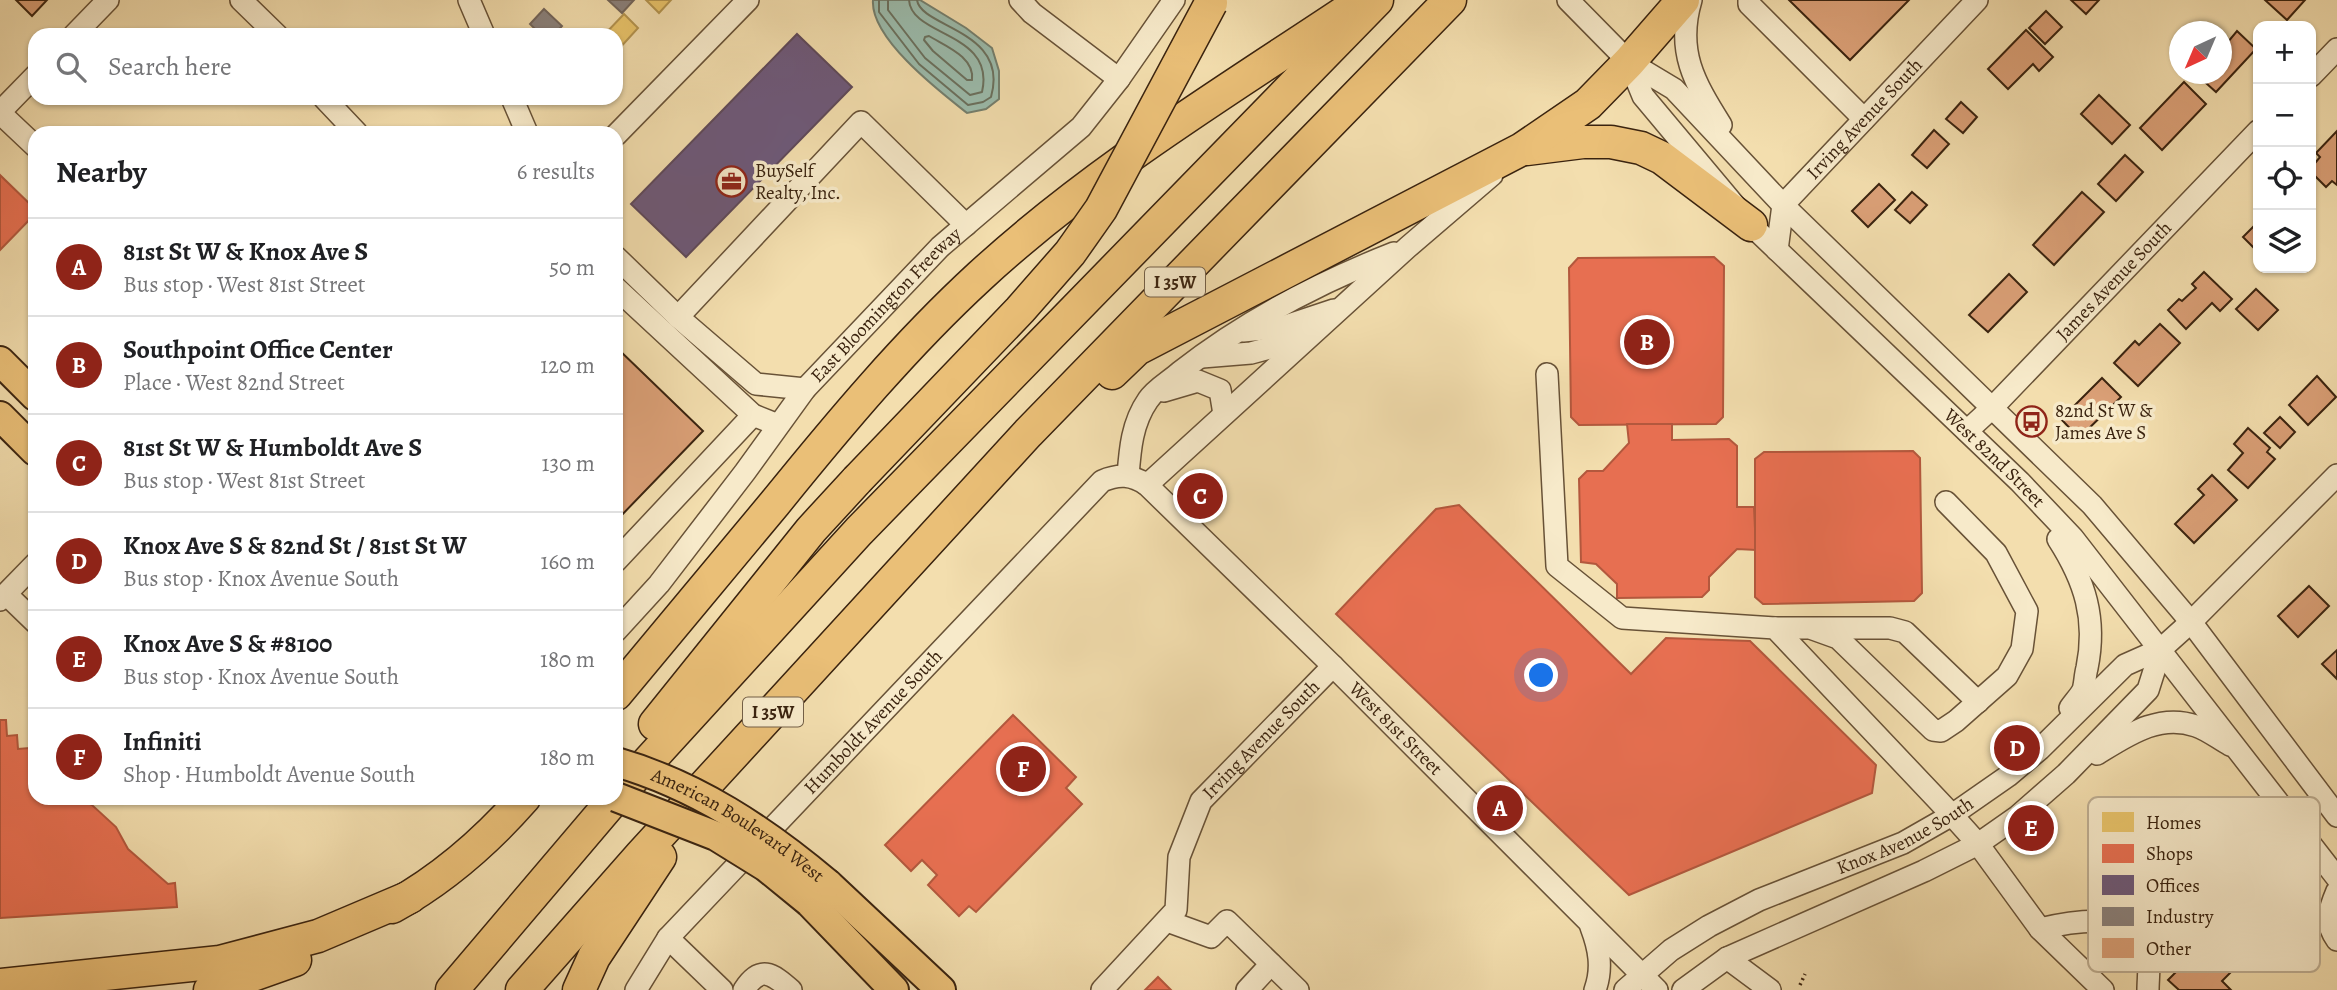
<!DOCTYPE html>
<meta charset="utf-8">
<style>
:root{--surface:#fff;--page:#f2f2f2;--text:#202124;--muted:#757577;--line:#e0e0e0;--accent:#8f2418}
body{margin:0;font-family:Alegreya,serif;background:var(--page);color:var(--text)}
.controls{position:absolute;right:21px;top:21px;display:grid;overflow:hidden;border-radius:14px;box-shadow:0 2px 5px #0004}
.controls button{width:63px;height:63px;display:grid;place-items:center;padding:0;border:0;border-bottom:2px solid var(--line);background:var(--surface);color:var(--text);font:35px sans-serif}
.compass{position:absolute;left:2169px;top:21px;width:63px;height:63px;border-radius:50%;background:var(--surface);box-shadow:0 2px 5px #0004;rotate:224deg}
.you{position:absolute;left:1542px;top:676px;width:24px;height:24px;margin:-18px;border:5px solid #fff;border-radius:50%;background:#1a73e8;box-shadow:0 0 0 10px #1a73e833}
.badge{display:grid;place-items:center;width:46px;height:46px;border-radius:50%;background:var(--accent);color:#fff;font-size:23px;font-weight:700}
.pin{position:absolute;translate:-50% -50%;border:4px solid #fff;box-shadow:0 2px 7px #0006}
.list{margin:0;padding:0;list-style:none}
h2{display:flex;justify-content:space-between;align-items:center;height:91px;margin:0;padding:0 28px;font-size:30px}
h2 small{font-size:23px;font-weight:400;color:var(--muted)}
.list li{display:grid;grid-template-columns:46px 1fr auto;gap:21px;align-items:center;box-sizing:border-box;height:98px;padding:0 28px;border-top:2px solid var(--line)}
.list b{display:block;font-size:26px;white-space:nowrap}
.list p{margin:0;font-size:23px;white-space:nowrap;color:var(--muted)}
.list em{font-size:23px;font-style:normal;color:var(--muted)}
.icon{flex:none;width:38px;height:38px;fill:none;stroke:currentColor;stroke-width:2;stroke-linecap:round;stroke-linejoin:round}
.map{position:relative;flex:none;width:2337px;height:990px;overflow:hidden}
.search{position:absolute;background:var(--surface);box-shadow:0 2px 5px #0004;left:28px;top:28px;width:595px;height:77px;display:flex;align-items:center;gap:18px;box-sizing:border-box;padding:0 24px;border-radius:21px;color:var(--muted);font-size:26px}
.panel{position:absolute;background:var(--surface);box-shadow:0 2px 5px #0004;left:28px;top:126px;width:595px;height:679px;border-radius:21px}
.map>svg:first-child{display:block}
.water{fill:#9bbcad;stroke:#747f6e;stroke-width:2}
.homes{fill:#e9c46a;stroke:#b4944f;stroke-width:2}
.shops{fill:#e76f51;stroke:#b3583d;stroke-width:2}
.offices{fill:#6d597a;stroke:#5e495a;stroke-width:2}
.industry{fill:#8a817c;stroke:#72655b;stroke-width:2}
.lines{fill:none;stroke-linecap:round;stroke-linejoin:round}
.shore{stroke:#6a705e;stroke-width:2}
.building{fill:#dba077;stroke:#3a230f;stroke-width:2}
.minor-casing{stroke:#685237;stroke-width:24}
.major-casing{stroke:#3a230f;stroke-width:32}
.highway-casing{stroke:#3a230f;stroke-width:35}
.path{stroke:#3a230f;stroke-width:3.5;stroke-dasharray:2 3.5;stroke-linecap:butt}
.minor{stroke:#f7eaca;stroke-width:21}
.major{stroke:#eabf77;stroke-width:28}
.highway{stroke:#eabf77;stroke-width:32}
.major-bridge-casing{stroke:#3a230f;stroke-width:32;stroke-linecap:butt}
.highway-bridge-casing{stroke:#3a230f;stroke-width:35;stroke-linecap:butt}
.major-bridge{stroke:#eabf77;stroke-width:28}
.highway-bridge{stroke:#eabf77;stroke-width:32}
.labels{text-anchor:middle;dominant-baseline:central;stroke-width:7;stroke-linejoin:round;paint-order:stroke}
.shield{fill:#f7eaca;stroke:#735f47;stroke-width:2}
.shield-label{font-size:18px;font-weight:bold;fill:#3a230f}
.street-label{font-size:19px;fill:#3a230f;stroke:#f7eaca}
.poi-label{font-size:19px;fill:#3a230f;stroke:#f7eaca;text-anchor:start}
.key{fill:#f7eaca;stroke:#beae92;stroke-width:2}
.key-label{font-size:19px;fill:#3a230f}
</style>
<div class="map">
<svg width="2337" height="990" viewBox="0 0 2337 990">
<rect width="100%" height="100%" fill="#f3deae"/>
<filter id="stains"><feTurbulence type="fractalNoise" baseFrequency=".00286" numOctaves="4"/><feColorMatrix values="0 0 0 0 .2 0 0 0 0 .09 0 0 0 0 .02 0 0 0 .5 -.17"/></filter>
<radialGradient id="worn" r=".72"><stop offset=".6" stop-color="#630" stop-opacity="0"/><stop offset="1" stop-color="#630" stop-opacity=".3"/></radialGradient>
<!-- water -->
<path class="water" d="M873,0H920L966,28L992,48L999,71V99L986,109L967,113C939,91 870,38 873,0Z"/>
<!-- homes -->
<g class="homes">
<path d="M646,0H671L659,13Z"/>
<path d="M624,14L638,28L618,50L616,35H604Z"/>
</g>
<!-- shops -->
<g class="shops">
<path d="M0,175L35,209V214L0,250Z"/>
<path d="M1714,257L1724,266L1723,417L1716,424L1579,425L1571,417L1569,268L1578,258Z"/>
<path d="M1627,424H1672V440L1729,439L1737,446V507H1754L1756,550L1737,549L1709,577V590L1702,597L1617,598V584L1596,564L1581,562L1579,479L1587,471H1603L1629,443Z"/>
<path d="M1913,451L1920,458L1922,593L1914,601L1763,604L1755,597V459L1764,452Z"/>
<path d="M1459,505L1631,674L1666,638L1750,641L1876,765L1872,793L1629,895L1336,614L1436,509Z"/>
<path d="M1013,715L1076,777L1066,788L1082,804L976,912L969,906L959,916L928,885L937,875L922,860L911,871L885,845Z"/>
<path d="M0,720H6L7,736L17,735L18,749L29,748L32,795L35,794V798H78L92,805L116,827L128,849L168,884L175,883L177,907L0,918Z"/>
<path d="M1158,977L1171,990H1145Z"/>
</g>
<!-- offices -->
<path class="offices" d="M797,34L852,87L686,257L631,204Z"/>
<!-- industry -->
<g class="industry">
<path d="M608,0H634L622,13Z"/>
<path d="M544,9L562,26L554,35H541L530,24Z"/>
</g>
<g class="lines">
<!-- shore -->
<g class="shore">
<path d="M879,0V12L919,64L968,105L983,102L991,97C1010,30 921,28 917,0"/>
<path d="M888,0V10L925,58L970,95L982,92C996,32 911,37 909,0"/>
<path d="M929,36C945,46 975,57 972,80H967L933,51L924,40L925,37Z"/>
</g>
</g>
<!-- building -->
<g class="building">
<path d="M16,0H47L32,16Z"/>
<path d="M1789,0H1909L1850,60Z"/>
<path d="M2071,0H2099L2086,14Z"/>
<path d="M2265,0H2305L2287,20Z"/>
<path d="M2046,11L2062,27L2045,44L2029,28Z"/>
<path d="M2026,30L2053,57L2039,71L2033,64L2008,89L1988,69Z"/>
<path d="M2237,31L2256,49L2216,92L2197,75L2222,74V49Z"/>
<path d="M2184,82L2206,104L2162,150L2140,128Z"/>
<path d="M2099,95L2130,125L2112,144L2081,114Z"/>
<path d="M1961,102L1977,117L1963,133L1946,119Z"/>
<path d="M1934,130L1949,144L1927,168L1912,155Z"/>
<path d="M2337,131V185L2332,181L2326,187L2311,172V168L2320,157L2316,153Z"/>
<path d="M2125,155L2143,172L2116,201L2098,184Z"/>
<path d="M1879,184L1895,200L1868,227L1852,211Z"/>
<path d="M1912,192L1927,205L1910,223L1895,210Z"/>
<path d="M2082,192L2104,212L2054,265L2033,245Z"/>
<path d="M2258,222V252L2243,237Z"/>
<path d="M2204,272L2232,299L2220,311L2212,303L2186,329L2168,310L2179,299L2182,301L2196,288L2192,284Z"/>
<path d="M2009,274L2027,292L1988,332L1969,315Z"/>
<path d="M2256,289L2278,310L2258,330L2236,309Z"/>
<path d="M2160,324L2180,343L2138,386L2114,363L2135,341L2139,345Z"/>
<path d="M616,347L703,431L616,521Z"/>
<path d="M2317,376L2336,397L2308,425L2289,405Z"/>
<path d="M2102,378L2121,397L2079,438L2061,419Z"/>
<path d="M2280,417L2295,432L2280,448L2264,433Z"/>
<path d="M2248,428L2270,448L2267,452L2275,459L2248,488L2228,470L2243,453L2234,444Z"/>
<path d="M2212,475L2237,500L2194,543L2175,524L2204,495L2198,489Z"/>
<path d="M2309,586L2329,606L2298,637L2278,616Z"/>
<path d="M2337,650V679L2322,664Z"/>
<path d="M2207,900L2215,908L2222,900L2253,931L2246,939L2255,948L2222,981L2231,990H2179L2168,980L2188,960L2175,947L2183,938L2176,932Z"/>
</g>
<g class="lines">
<defs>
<g id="minor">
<path d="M241,0L277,35"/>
<path d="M469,0L484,35"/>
<path d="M1020,0L1032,13L1119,79"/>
<path d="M1568,0L1629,62L1674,89L1783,205L2092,505L2191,622L2337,816"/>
<path d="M1691,0C1676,51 1694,82 1721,125"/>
<path d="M1749,0V4L1864,119"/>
<path d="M74,35L108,0"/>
<path id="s1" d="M1629,62L1643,96L1751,225L2020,482L2073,538L2337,878"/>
<path d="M2311,76L2337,49"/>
<path d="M324,98L357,133"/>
<path d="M512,98L527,133"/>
<path d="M0,112L35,76"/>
<path d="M0,113L35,146"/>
<path d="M616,135L748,0"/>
<path id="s2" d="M1777,250L1783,205L1977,0"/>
<path d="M616,257L678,317L756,384L805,389"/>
<path d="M616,288L753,415L778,425"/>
<path d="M678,317L861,122L966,225"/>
<path d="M1243,331L1283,327L1334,310"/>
<path d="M1202,357L1251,353L1304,339"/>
<path d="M1547,374L1557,566L1622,618L1775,628L1952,815L1978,844L2040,929L2103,990"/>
<path d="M1164,391L1198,381L1220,390L1224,414"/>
<path id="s3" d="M1967,431L1993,407L2258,131"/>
<path d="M1128,476C1130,449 1132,423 1148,400C1155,389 1170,381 1180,372C1245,321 1318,283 1394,253"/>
<path d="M1147,485L1408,247L1492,175"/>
<path d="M2058,539C2085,581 2097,619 2087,668C2085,675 2085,684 2083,690C2080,696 2074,702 2070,708"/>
<path d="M616,561L753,415"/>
<path d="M6,594L35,622"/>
<path d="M0,600L35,564"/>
<path d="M1775,628H1890L1905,632L1978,702"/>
<path d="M1813,629L1838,638L1933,730L1941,731L1956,721L2007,676L2022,649L2027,611L1996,553L1946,502"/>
<path id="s4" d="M616,631L659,584L745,472L805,389L940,247L1081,127L1119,79L1174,0"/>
<path d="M2097,754C2128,735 2159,713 2196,726C2208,730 2219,739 2230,745"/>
<path d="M2337,891C2329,910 2324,922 2337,940"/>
<path d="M1167,921L1211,937L1227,921L1298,990"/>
<path d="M1591,927C1599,948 1603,968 1595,990"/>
<path d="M2040,929C2069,922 2133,910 2146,946C2151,958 2148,977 2148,990"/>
<path d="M668,938L722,990"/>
<path d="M1727,958L1770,990"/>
<path id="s5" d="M636,990L668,938L1102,481C1118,474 1132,474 1147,485L1333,666L1657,990"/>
<path d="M744,990C760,965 772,973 791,990"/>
<path id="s6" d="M1102,990L1176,910L1179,857L1201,801L1333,666"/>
<path d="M1247,990L1271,964"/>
<path id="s7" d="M1625,990L1671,950L1709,926L1759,900L1903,843L1952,815L2008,776L2040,749L2125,665L2161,649L2191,622L2337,475"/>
<path d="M1683,990L1727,958L1924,871L1978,844L2018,816L2066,774L2148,690L2161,649"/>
</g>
<g id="major">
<path d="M0,361L35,396"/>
<path d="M0,416L35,451"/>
<path d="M828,884L941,990"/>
<path d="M809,902L894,990"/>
</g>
<g id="highway">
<path d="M1527,149L1583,142H1611L1641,148L1662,158L1751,225"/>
<path d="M1112,373L1137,349L1522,149L1588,104L1629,62L1683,0"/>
<path d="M616,694C669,630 722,567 775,503C839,424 905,345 980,276C1092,173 1222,94 1348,10"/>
<path d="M655,724L811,530L857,480"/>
<path d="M616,797L859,531L1377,0"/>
<path d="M392,907C441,880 487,840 524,798"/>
<path d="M0,985L220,962L318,936L410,897"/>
<path d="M210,990L295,960"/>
<path d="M452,990L615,798"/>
<path d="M522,990L641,855L1028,433L1450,0"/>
<path d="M579,990L594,957L660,857"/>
</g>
</defs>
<!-- minor casing -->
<use href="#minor" class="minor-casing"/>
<!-- major casing -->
<use href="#major" class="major-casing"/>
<!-- highway casing -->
<use href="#highway" class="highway-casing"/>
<!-- path -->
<path class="path" d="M1800,985L1805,974"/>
<!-- minor -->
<use href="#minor" class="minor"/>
<!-- major -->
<use href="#major" class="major"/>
<!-- highway -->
<use href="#highway" class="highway"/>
<defs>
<g id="major-bridge">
<path id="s8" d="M616,762C696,785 764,830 828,884"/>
<path d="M616,797L716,836L766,867L809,902"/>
</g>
<path id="highway-bridge" d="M857,480L1020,310L1070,253L1101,209L1211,3"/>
</defs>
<!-- major-bridge casing -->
<use href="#major-bridge" class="major-bridge-casing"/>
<!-- highway-bridge casing -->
<use href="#highway-bridge" class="highway-bridge-casing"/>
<!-- major-bridge -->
<use href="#major-bridge" class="major-bridge"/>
<!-- highway-bridge -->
<use href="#highway-bridge" class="highway-bridge"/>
</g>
<!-- icons -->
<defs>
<symbol id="office-ring" viewBox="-11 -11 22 22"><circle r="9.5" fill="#f7eaca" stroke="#8f2418" stroke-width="1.5"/><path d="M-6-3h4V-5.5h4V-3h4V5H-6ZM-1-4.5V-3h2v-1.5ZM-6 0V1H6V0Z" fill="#8f2418"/></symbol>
<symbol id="bus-ring" viewBox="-11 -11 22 22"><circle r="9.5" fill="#f7eaca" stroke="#8f2418" stroke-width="1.5"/><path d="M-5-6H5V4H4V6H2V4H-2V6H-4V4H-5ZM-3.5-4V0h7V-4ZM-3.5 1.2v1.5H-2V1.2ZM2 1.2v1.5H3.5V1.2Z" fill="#8f2418"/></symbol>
</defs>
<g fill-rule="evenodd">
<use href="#office-ring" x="714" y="164" width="35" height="35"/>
<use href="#bus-ring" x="2014" y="404" width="35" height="35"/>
</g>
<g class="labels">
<!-- shield labels -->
<g class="shield">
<rect x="1145" y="267.5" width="60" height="29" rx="5"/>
<rect x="743" y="697.5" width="60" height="29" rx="5"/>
</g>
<g class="shield-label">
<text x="1175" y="282">I 35W</text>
<text x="773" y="712">I 35W</text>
</g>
<!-- street labels -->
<g class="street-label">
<text stroke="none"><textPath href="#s2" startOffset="164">Irving Avenue South</textPath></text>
<text stroke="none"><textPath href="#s3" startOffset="210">James Avenue South</textPath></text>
<text stroke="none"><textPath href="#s4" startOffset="424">East Bloomington Freeway</textPath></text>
<text stroke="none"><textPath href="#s1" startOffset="542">West 82nd Street</textPath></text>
<text stroke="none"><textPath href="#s5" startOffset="359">Humboldt Avenue South</textPath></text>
<text stroke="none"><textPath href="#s5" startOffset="1087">West 81st Street</textPath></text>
<text stroke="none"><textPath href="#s6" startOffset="308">Irving Avenue South</textPath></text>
<text stroke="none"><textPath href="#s8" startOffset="138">American Boulevard West</textPath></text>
<text stroke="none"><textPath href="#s7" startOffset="322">Knox Avenue South</textPath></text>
</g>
<!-- poi labels -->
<g class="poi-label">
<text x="755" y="171">BuySelf<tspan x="755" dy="22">Realty, Inc.</tspan></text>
<text x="2055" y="411">82nd St W &amp;<tspan x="2055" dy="22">James Ave S</tspan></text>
</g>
</g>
<!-- legend -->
<rect x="2088" y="797" width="232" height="175" rx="10" class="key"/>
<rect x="2102" y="812" width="32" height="20" fill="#e9c46a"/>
<rect x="2102" y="844" width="32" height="19" fill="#e76f51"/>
<rect x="2102" y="875" width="32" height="20" fill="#6d597a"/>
<rect x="2102" y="907" width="32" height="19" fill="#8a817c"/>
<rect x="2102" y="938" width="32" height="20" fill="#dba077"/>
<g class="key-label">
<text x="2146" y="829">Homes</text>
<text x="2146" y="860">Shops</text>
<text x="2146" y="892">Offices</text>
<text x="2146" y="923">Industry</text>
<text x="2146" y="955">Other</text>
</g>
<rect width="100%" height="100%" filter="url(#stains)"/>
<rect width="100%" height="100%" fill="url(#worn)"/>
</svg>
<div class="controls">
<button>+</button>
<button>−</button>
<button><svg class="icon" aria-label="locate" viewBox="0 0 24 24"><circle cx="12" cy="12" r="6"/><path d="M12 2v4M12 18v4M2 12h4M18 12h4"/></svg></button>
<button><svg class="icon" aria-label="layers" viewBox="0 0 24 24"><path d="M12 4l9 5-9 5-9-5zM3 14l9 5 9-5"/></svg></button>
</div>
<svg class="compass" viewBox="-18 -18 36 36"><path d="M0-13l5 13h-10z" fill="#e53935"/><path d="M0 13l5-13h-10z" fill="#757577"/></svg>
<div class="you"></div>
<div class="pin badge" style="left:1500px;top:808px">A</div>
<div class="pin badge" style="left:1647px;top:342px">B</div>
<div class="pin badge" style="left:1200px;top:496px">C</div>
<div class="pin badge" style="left:2017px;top:748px">D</div>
<div class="pin badge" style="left:2031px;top:828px">E</div>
<div class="pin badge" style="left:1023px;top:769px">F</div>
<div class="search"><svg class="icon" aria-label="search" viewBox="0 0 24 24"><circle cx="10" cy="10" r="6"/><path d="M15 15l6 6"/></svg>Search here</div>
<section class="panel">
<h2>Nearby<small>6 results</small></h2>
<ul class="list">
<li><span class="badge">A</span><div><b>81st St W &amp; Knox Ave S</b><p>Bus stop · West 81st Street</p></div><em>50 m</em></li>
<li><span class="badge">B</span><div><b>Southpoint Office Center</b><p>Place · West 82nd Street</p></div><em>120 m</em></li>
<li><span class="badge">C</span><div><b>81st St W &amp; Humboldt Ave S</b><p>Bus stop · West 81st Street</p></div><em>130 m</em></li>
<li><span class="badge">D</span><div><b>Knox Ave S &amp; 82nd St / 81st St W</b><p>Bus stop · Knox Avenue South</p></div><em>160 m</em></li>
<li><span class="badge">E</span><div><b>Knox Ave S &amp; #8100</b><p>Bus stop · Knox Avenue South</p></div><em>180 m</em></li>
<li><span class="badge">F</span><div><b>Infiniti</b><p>Shop · Humboldt Avenue South</p></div><em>180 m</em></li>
</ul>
</section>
</div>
